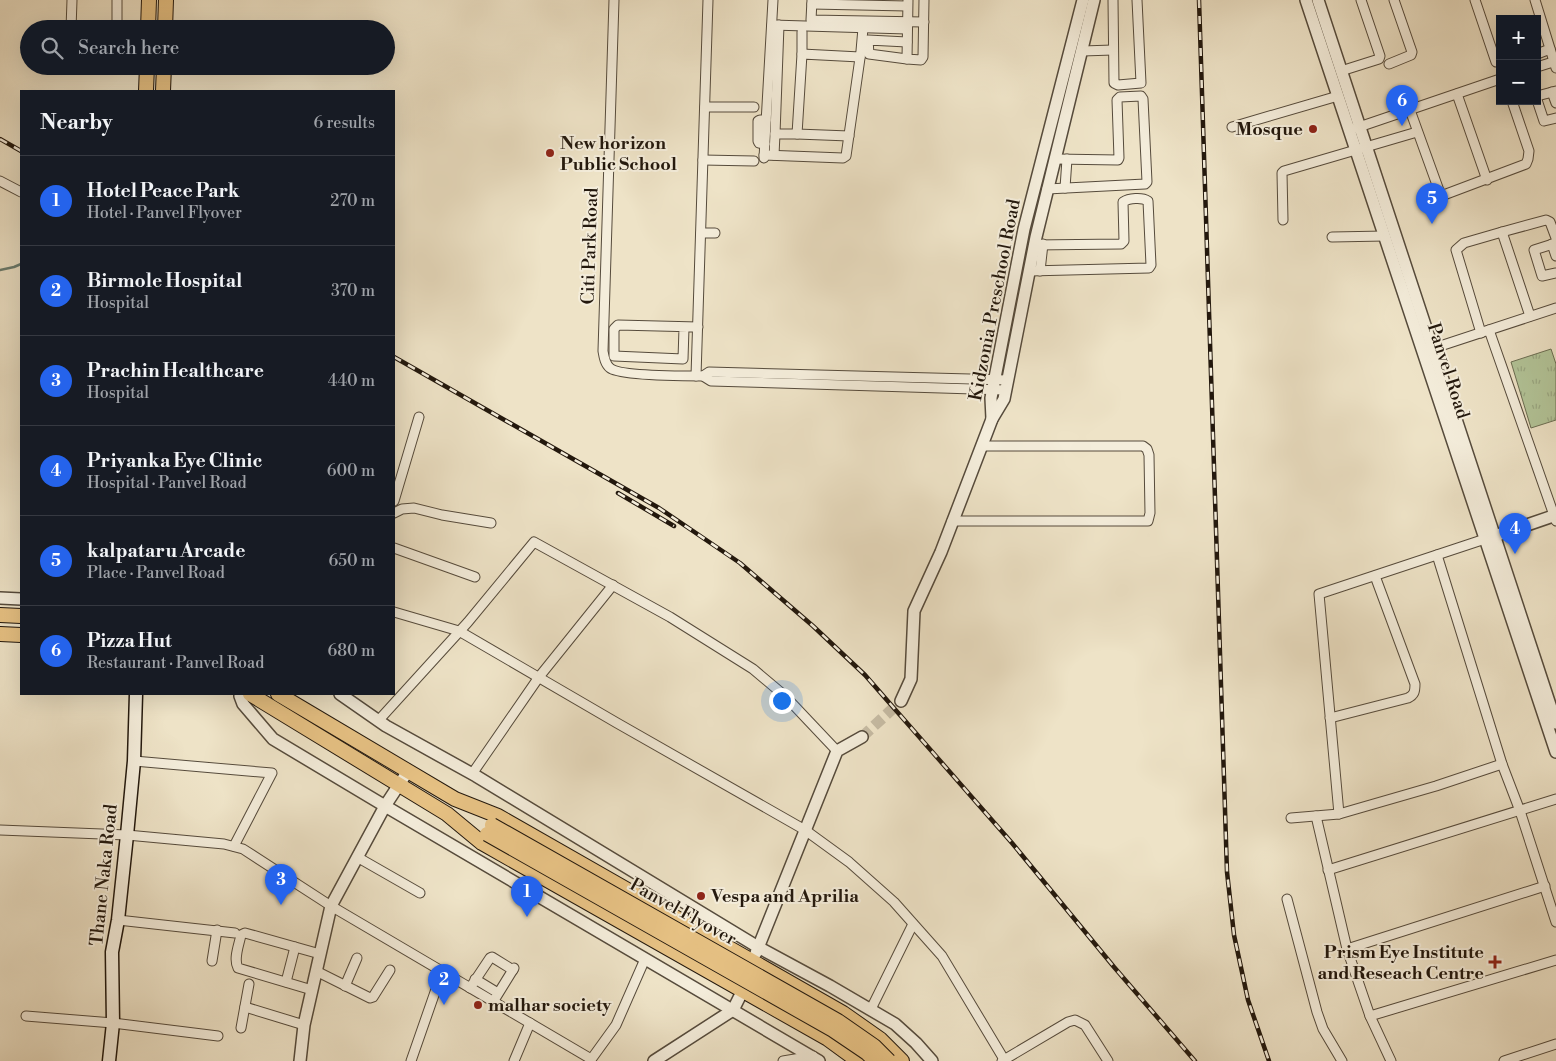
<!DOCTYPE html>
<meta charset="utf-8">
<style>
:root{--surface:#171b24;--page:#20242c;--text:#f1f3f6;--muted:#9ea1a6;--line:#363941;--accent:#2563eb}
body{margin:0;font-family:"Libre Bodoni",serif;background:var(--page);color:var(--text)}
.controls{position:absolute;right:15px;top:15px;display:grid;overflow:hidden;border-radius:0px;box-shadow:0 5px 20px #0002}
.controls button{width:45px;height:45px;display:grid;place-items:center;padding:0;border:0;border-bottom:1px solid var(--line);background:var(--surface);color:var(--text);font:25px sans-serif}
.you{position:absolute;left:781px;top:700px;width:18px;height:18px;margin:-12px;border:4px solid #fff;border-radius:50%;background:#1a73e8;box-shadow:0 0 0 8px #1a73e833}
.badge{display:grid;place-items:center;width:32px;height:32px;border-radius:50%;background:var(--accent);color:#fff;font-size:16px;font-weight:700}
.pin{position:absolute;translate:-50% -41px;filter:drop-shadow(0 1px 2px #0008)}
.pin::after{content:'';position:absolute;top:26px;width:18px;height:15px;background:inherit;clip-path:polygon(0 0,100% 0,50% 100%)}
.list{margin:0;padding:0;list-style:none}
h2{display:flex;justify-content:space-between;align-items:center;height:65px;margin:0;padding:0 20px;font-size:21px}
h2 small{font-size:16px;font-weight:400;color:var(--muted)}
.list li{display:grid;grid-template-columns:32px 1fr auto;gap:15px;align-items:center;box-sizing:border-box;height:90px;padding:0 20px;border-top:1px solid var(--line)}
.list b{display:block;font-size:19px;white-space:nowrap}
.list p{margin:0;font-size:16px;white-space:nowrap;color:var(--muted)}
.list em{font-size:16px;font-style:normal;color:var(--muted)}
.icon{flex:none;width:28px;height:28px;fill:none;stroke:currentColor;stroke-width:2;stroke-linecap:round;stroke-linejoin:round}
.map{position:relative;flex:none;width:1556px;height:1061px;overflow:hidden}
.search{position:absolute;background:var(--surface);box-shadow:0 5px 20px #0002;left:20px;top:20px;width:375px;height:55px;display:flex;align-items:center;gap:12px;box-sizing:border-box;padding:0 18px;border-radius:28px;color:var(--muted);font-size:19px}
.panel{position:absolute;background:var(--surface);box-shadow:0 5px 20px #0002;left:20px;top:90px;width:375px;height:605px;border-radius:0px}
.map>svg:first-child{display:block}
.park{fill:url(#park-tufts);stroke:#6b6e53}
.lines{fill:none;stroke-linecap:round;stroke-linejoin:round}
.stream{stroke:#6a7c6f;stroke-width:2.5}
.tertiary-tunnel{stroke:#c5baa2;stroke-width:11;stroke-dasharray:11 5.5;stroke-linecap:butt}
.minor-casing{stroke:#564b3c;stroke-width:11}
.tertiary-casing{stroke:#564b3c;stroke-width:14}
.secondary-casing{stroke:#23180d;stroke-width:15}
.primary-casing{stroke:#23180d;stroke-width:16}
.trunk-casing{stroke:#23180d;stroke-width:16}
.minor{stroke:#f4eddb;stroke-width:9}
.tertiary{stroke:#f4eddb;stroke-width:11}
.secondary{stroke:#f4eddb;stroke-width:12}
.primary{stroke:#e7c284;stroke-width:14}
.trunk{stroke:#e7c284;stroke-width:14}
.rail-casing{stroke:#23180d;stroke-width:4.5}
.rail{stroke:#f4eddb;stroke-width:2.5;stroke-dasharray:8;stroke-linecap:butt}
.trunk-bridge-casing{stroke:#23180d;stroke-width:16;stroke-linecap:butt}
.trunk-bridge{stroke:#e7c284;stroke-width:14}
.poi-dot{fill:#8f2418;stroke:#f4eddb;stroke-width:2}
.labels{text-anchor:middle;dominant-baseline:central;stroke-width:4;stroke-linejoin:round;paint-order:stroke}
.poi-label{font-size:18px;font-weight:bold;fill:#23180d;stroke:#f4eddb;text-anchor:start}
.street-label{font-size:18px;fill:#23180d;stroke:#f4eddb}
</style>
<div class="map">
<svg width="1556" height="1061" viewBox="0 0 1556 1061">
<defs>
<pattern id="park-tufts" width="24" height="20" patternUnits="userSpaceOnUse" patternTransform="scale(1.25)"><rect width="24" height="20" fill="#b3c599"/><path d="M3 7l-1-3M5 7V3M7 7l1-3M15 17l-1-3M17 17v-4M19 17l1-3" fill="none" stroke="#9aa883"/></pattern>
</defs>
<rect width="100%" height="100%" fill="#eee3c7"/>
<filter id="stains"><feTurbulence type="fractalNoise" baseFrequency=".004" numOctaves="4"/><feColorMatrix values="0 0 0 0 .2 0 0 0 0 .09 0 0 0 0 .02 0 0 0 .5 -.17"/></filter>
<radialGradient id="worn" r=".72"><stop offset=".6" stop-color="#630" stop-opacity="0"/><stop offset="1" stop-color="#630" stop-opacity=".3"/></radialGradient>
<!-- park -->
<path class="park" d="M1551,349L1556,364V420L1531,428L1511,362Z"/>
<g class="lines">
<!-- stream -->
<path class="stream" d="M0,270L14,267L21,264"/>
<!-- tertiary-tunnel -->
<path class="tertiary-tunnel" d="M862,737L901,701"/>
<defs>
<g id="minor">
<path d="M117,0V29"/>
<path d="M614,0L603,351C604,357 605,364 610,368C619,376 687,376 703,376L711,381L1006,390"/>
<path d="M812,0L811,20L924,22"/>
<path d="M908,0L907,59L921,60L923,57L924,0"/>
<path d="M1113,0L1114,83L1118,85L1141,83L1137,0"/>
<path d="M1475,0L1496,62"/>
<path d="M1535,0L1556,68"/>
<path d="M812,4L907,6"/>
<path d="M772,25L907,29"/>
<path d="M71,29L72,0"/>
<path d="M1082,51L1113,50"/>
<path d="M802,54V32"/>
<path d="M1537,54L1550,49"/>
<path d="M907,59L869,54L868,40L907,42"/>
<path d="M1389,64L1411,55L1412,52L1394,0"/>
<path d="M1537,67L1556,61"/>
<path d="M1341,71L1379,59L1380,56L1361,0"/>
<path d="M1552,92L1556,103"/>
<path d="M1457,94L1487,180"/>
<path d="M1537,96L1556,91"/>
<path d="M1537,100L1544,121L1556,118"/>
<path d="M705,107H754"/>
<path d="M1410,110L1441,196L1526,164L1528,159L1529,151L1512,101"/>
<path d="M1232,127L1338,96"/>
<path d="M1356,128L1500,79"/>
<path d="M775,134L779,25"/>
<path d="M849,136L797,134L802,54L860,57"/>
<path d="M765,144L759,143L758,141V121L760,120H766"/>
<path d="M764,155L843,158L846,156L861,51L863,28"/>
<path d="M774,155L775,134H797"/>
<path d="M764,158L773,0"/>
<path d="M703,160L754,161"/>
<path d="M0,181L21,192"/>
<path d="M1065,188L1067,159"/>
<path d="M1047,189L1145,184L1147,182L1143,99L1141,96L1120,97L1117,100L1119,158L1118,160L1055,159"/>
<path d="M1283,220L1282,173L1284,171L1417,132"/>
<path d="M701,233H715"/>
<path d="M1332,237L1385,236"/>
<path d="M1556,243L1534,250L1542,276L1556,273"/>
<path d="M1552,244L1556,256"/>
<path d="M1029,271L1149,268L1151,265L1148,201C1142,197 1129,198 1123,202L1124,241L1121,244L1034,245"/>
<path d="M1040,271L1043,244"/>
<path d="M1530,316L1502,232L1546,220L1550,222L1556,238"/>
<path d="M684,328L683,359L614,356V329L618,325L698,327"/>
<path d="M1489,330L1556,521"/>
<path d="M1481,333L1456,250L1464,243L1502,232"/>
<path d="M1428,350L1556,308"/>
<path d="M696,376L708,0"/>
<path d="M703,376L709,372L1008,380"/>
<path d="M394,501L419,417"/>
<path d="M394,513L402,509L414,508L442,515L491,523"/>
<path d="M952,521H1148L1150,513L1149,455L1147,449L1143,446H982"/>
<path d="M394,548L475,577"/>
<path d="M1437,555L1502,764L1520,811L1556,922"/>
<path d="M394,612L459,631L617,723L805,830L849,862L894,902L942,956L1005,1061"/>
<path d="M1330,718L1408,698C1414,695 1415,692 1415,684L1375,576"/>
<path d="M378,721L468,622L534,542L670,617L753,669L785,696L837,751"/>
<path d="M134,761L272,773L234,846"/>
<path d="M472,774L539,677L613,585"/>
<path d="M1339,814L1319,594L1485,539"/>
<path d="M1316,816L1347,949L1370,1016L1391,1061"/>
<path d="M1291,818L1339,814L1436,786L1502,764"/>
<path d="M0,830L127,835L224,844L243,849L331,906L591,1059"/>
<path d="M357,857L420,893"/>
<path d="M1328,870L1556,799"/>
<path d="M1287,899L1317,1012L1323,1029L1342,1061"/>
<path d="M118,920L235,933"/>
<path d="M1347,949L1545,886"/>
<path d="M212,961L217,930"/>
<path d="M316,971L370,998L373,997L390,970"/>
<path d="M475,979L498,993"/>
<path d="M286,982L295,947"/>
<path d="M345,986L357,958"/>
<path d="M470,988L490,958L492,957L513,970"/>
<path d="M312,990L238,968C233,959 239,945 241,935L245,933L320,954"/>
<path d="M493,1002L514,968"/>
<path d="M245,1007L304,1025"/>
<path d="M871,1009L913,924"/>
<path d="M26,1016L113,1023L218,1036"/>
<path d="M1370,1016L1556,960"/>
<path d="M241,1028L249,984"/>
<path d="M411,1061L442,972"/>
<path d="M514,1061L530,1023"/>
<path d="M590,1061L616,1025L645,959"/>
<path d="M783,1061L813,1056"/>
<path d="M1002,1061L1068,1022L1075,1020L1085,1025L1108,1061"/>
<path d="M1504,1061L1556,1044"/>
</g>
<g id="tertiary">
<path d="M1306,0L1556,752"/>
<path d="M1318,0L1556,723"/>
<path d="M992,419L991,398L1024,229L1083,0"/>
<path d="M1489,538L1556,515"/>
<path d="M0,598L21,599"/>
<path d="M241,694L240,696L243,704L273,739L385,806L819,1061"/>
<path d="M340,694L386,726L476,776L758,947L830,986L895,1024L916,1043L932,1061"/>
<path d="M901,701L911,679L914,611L941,552L992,419L1004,399L1036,237L1094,0"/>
<path d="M756,953L837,751L862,737"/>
<path d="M300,1061L304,1025L331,906L385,806L408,771"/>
<path d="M654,1061L733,1010L746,984"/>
</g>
<path id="secondary" d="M109,1061L113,1023L112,952L118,920L127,835L134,761L136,694"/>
<g id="primary">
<path d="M0,615L21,616"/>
<path d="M0,634L21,635"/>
</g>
<g id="trunk">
<path d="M148,29L149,0"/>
<path d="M165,29L166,0"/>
<path d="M146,91L147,66"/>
<path d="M163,91L164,66"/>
<path d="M250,694L447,814L482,843L828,1039L858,1061"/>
<path d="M278,694L455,799L498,816L843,1013L880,1039L902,1061"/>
</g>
</defs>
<!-- minor casing -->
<use href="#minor" class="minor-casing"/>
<!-- tertiary casing -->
<use href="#tertiary" class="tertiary-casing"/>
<!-- secondary casing -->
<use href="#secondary" class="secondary-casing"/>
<!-- primary casing -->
<use href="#primary" class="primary-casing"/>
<!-- trunk casing -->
<use href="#trunk" class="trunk-casing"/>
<!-- minor -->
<use href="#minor" class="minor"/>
<!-- tertiary -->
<use href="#tertiary" class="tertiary"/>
<!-- secondary -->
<use href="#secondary" class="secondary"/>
<!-- primary -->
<use href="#primary" class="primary"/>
<!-- trunk -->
<use href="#trunk" class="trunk"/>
<defs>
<g id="rail">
<path d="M1199,0L1227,872L1234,935L1248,1000L1269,1061"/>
<path d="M0,139L21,151"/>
<path d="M394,357L659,508L740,563L813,626L865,675L1012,843L1114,967L1195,1061"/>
<path d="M618,493L674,526"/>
</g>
</defs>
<!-- rail casing -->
<use href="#rail" class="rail-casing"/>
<!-- rail -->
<use href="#rail" class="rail"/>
<defs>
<g id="trunk-bridge">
<path d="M492,825L838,1021L874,1046L889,1061"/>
<path d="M487,834L833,1030L867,1053L875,1061"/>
</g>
</defs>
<!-- trunk-bridge casing -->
<use href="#trunk-bridge" class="trunk-bridge-casing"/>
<!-- trunk-bridge -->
<use href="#trunk-bridge" class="trunk-bridge"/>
</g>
<!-- markers -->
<g class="poi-dot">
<circle cx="1313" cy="129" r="5"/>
<circle cx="550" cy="153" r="5"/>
<circle cx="701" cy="896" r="5"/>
<path d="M1492.5 954.5h5v5h5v5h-5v5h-5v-5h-5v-5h5z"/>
<circle cx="478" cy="1005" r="5"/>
</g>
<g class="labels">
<!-- poi labels -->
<g class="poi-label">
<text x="1303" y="129" text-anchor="end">Mosque</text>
<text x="560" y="143">New horizon<tspan x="560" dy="21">Public School</tspan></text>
<text x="711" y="896">Vespa and Aprilia</text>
<text x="1484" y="952" text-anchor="end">Prism Eye Institute<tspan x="1484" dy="21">and Reseach Centre</tspan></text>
<text x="488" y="1005">malhar society</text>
</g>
<!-- street labels -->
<g class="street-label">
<text transform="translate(590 246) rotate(-88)">Citi Park Road</text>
<text transform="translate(995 300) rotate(-79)">Kidzonia Preschool Road</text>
<text transform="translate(1448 371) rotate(72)">Panvel Road</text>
<text transform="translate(104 875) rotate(-84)">Thane Naka Road</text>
<text transform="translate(683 912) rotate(29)">Panvel Flyover</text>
</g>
</g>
<rect width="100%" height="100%" filter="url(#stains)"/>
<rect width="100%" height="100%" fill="url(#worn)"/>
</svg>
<div class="controls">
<button>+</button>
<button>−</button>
</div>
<div class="you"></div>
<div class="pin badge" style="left:527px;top:917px">1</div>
<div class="pin badge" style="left:444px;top:1005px">2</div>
<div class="pin badge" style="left:281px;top:905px">3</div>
<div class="pin badge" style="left:1515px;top:554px">4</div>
<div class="pin badge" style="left:1432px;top:224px">5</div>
<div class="pin badge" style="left:1402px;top:126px">6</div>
<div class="search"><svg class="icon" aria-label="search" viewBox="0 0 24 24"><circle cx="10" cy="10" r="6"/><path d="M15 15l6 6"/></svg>Search here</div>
<section class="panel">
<h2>Nearby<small>6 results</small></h2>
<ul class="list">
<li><span class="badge">1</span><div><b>Hotel Peace Park</b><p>Hotel · Panvel Flyover</p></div><em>270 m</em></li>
<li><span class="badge">2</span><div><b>Birmole Hospital</b><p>Hospital</p></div><em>370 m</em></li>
<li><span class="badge">3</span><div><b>Prachin Healthcare</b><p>Hospital</p></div><em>440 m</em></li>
<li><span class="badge">4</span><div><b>Priyanka Eye Clinic</b><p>Hospital · Panvel Road</p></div><em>600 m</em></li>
<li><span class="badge">5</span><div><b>kalpataru Arcade</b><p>Place · Panvel Road</p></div><em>650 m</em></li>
<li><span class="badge">6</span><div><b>Pizza Hut</b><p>Restaurant · Panvel Road</p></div><em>680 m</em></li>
</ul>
</section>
</div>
